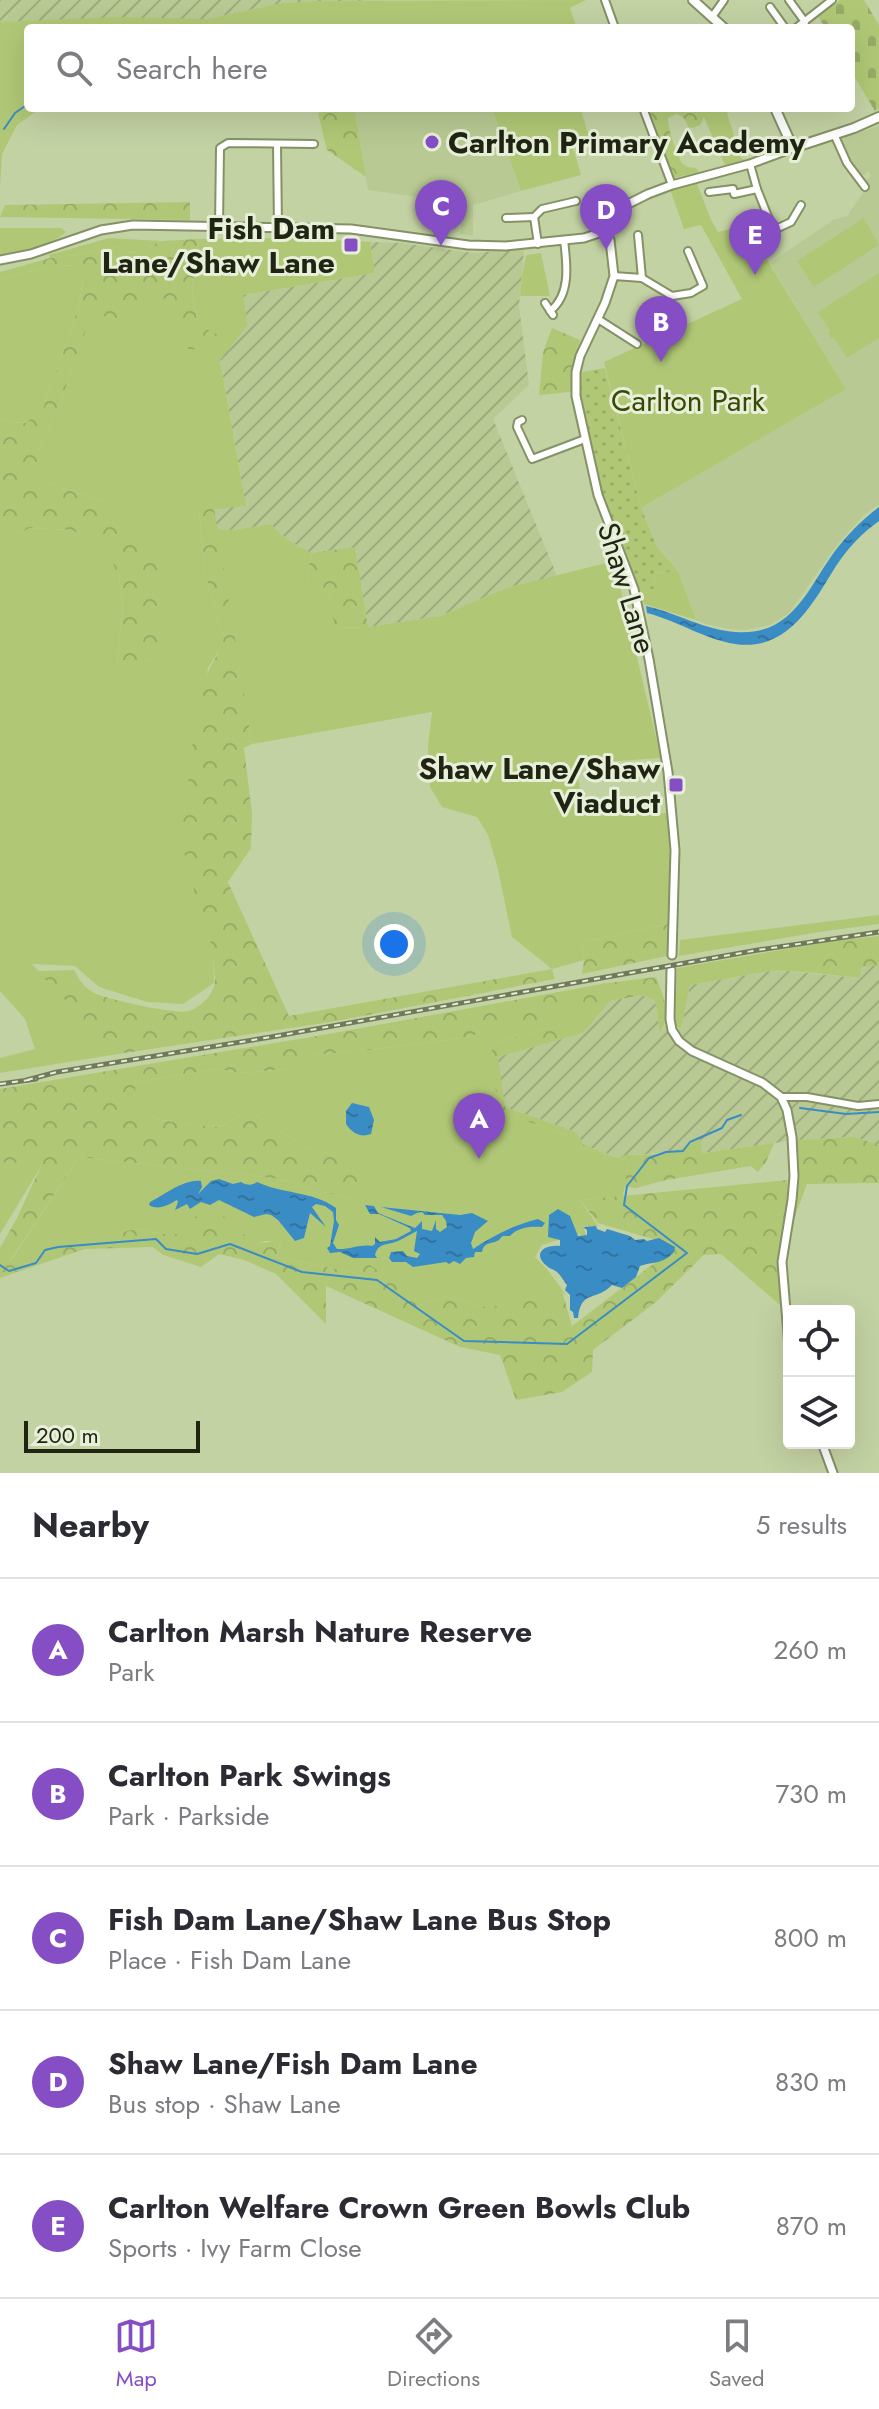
<!DOCTYPE html>
<meta charset="utf-8">
<style>
:root{--surface:#fff;--page:#f2f2f3;--text:#2b2b33;--muted:#7c7c81;--line:#e1e1e2;--accent:#864ec5}
body{margin:0;font-family:Jost,sans-serif;background:var(--page);color:var(--text)}
.controls{position:absolute;right:24px;bottom:24px;display:grid;overflow:hidden;border-radius:8px;box-shadow:0 8px 32px #0002}
.controls button{width:72px;height:72px;display:grid;place-items:center;padding:0;border:0;border-bottom:2px solid var(--line);background:var(--surface);color:var(--text);font:40px sans-serif}
.scale{position:absolute;left:24px;bottom:20px;width:176px;box-sizing:border-box;padding-left:8px;border:4px solid #1f2413;border-top:0;font-size:22px;line-height:28px;white-space:nowrap;color:#1f2413;-webkit-text-stroke:6px #e7efd8;paint-order:stroke}
.you{position:absolute;left:394px;top:944px;width:28px;height:28px;margin:-20px;border:6px solid #fff;border-radius:50%;background:#1a73e8;box-shadow:0 0 0 12px #1a73e833}
.badge{display:grid;place-items:center;width:52px;height:52px;border-radius:50%;background:var(--accent);color:#fff;font-size:26px;font-weight:700}
.pin{position:absolute;translate:-50% -66px;filter:drop-shadow(0 2px 4px #0008)}
.pin::after{content:'';position:absolute;top:42px;width:28px;height:24px;background:inherit;clip-path:polygon(0 0,100% 0,50% 100%)}
.list{margin:0;padding:0;list-style:none}
h2{display:flex;justify-content:space-between;align-items:center;height:104px;margin:0;padding:0 32px;font-size:34px}
h2 small{font-size:26px;font-weight:400;color:var(--muted)}
.list li{display:grid;grid-template-columns:52px 1fr auto;gap:24px;align-items:center;box-sizing:border-box;height:144px;padding:0 32px;border-top:2px solid var(--line)}
.list b{display:block;font-size:30px;white-space:nowrap}
.list p{margin:0;font-size:26px;white-space:nowrap;color:var(--muted)}
.list em{font-size:26px;font-style:normal;color:var(--muted)}
.icon{flex:none;width:44px;height:44px;fill:none;stroke:currentColor;stroke-width:2;stroke-linecap:round;stroke-linejoin:round}
.map{position:relative;flex:none;width:879px;height:1473px;overflow:hidden}
.search{position:absolute;background:var(--surface);box-shadow:0 8px 32px #0002;left:24px;right:24px;top:24px;height:88px;display:flex;align-items:center;gap:20px;box-sizing:border-box;padding:0 28px;border-radius:8px;color:var(--muted);font-size:30px}
.sheet{height:824px;background:var(--surface)}
nav{display:flex;justify-content:space-around;align-items:center;box-sizing:border-box;height:112px;border-top:2px solid var(--line);background:var(--surface);font-size:22px;color:var(--muted)}
nav a{display:grid;justify-items:center;gap:4px}
nav .on{color:var(--accent)}
.map>svg:first-child{display:block}
.built{fill:#b8c993}
.industrial{fill:url(#industrial-furrows)}
.green{fill:#b0c876}
.forest{fill:url(#forest-crowns)}
.cemetery{fill:url(#cemetery-stones)}
.garden{fill:url(#garden-dots)}
.water{fill:url(#water-ripples)}
.lines{fill:none;stroke-linecap:round;stroke-linejoin:round}
.stream{stroke:#3a8cc5;stroke-width:2}
.minor-casing{stroke:#849265;stroke-width:10}
.tertiary-casing{stroke:#849265;stroke-width:11}
.secondary-casing{stroke:#849265;stroke-width:12}
.minor{stroke:#fff;stroke-width:6}
.tertiary{stroke:#fff;stroke-width:7}
.secondary{stroke:#fff;stroke-width:8}
.rail-casing{stroke:#707a5b;stroke-width:5}
.rail{stroke:#e7efd8;stroke-width:2;stroke-dasharray:6;stroke-linecap:butt}
.poi-dot{fill:#864ec5;stroke:#e7efd8;stroke-width:3}
.labels{text-anchor:middle;dominant-baseline:central;stroke-width:6;stroke-linejoin:round;paint-order:stroke}
.poi-label{font-size:30px;font-weight:bold;fill:#1f2413;stroke:#e7efd8;text-anchor:end}
.park-label{font-size:30px;fill:#3a4805;stroke:#e7efd8}
.street-label{font-size:30px;fill:#1f2413;stroke:#e7efd8}
</style>
<div class="map">
<svg width="879" height="1473" viewBox="0 0 879 1473">
<defs>
<pattern id="industrial-furrows" width="10" height="10" patternUnits="userSpaceOnUse" patternTransform="scale(2)"><rect width="10" height="10" fill="#b8c993"/><path d="M-1 1l2-2M0 10L10 0M9 11l2-2" fill="none" stroke="#9eac7e"/></pattern>
<pattern id="forest-crowns" width="20" height="18" patternUnits="userSpaceOnUse" patternTransform="scale(2)"><rect width="20" height="18" fill="#b0c876"/><path d="M2 6a3 3 0 1 1 6 0M12 15a3 3 0 1 1 6 0" fill="none" stroke="#97ac65"/></pattern>
<pattern id="cemetery-stones" width="16" height="16" patternUnits="userSpaceOnUse" patternTransform="scale(2)"><rect width="16" height="16" fill="#b0c876"/><path d="M2 7V4a2 2 0 0 1 4 0v3zM10 15v-3a2 2 0 0 1 4 0v3z" fill="#97ac65"/></pattern>
<pattern id="garden-dots" width="8" height="8" patternUnits="userSpaceOnUse" patternTransform="scale(2)"><rect width="8" height="8" fill="#b0c876"/><path d="M2 2h.1M6 6h.1" fill="none" stroke="#97ac65" stroke-width="1.8" stroke-linecap="round"/></pattern>
<pattern id="water-ripples" width="26" height="14" patternUnits="userSpaceOnUse" patternTransform="scale(2)"><rect width="26" height="14" fill="#3a8cc5"/><path d="M2 4q2-2 4 0t4 0M15 11q2-2 4 0t4 0" fill="none" stroke="#30729f"/></pattern>
</defs>
<rect width="100%" height="100%" fill="#c3d2a3"/>
<!-- built -->
<g class="built">
<path d="M354,108H492L521,191L473,205V236L460,234L463,203L368,190Z"/>
<path d="M879,126V504L864,515L840,541L789,613L770,625L746,630L729,629L706,624L696,620L678,571L657,547L641,508L846,389L770,263L833,220L847,216L867,187L865,182L871,175L868,171L864,175L858,174L850,163L839,139Z"/>
</g>
<!-- industrial -->
<g class="industrial">
<path d="M0,0H389L282,3L207,19L0,22Z"/>
<path d="M370,242L401,243L473,253L524,249L519,306L529,385L493,419L557,576L506,588L440,616L368,627L355,548L311,553L288,540L270,524L234,530L216,529L214,508L246,506L220,359L248,325L243,295L375,273Z"/>
<path d="M879,965V1145L855,1137L796,1140L701,1153L699,1140L685,1149L619,1158L584,1145L576,1132L505,1107L497,1057L583,1033L610,1001L641,995L655,1000L661,1032L665,1026L681,1029L690,985L776,970L859,978L861,967Z"/>
</g>
<!-- green -->
<g class="green">
<path d="M586,0L570,8L577,28H28V108H41L17,125L2,154L0,188V22L115,17L207,19L282,3L317,1Z"/>
<path d="M492,108H580L590,139L572,144L581,175L521,191Z"/>
<path d="M700,108H736L734,111L728,109L727,113L741,158L745,160L725,165Z"/>
<path d="M696,181L711,220L718,232L746,225L846,389L641,508L604,362L742,299L701,225L684,229L670,189Z"/>
<path d="M864,218L879,245L814,287L797,261Z"/>
<path d="M0,228H61L66,232C50,246 21,252 0,255Z"/>
<path d="M109,238L161,241L139,252L124,253L121,246L77,255L50,258L49,255Z"/>
<path d="M291,238L370,242L375,273L243,295L248,325L220,360L246,506L199,511L205,573L223,636V644L208,668L184,813V849L194,889L208,924L213,955L214,983L183,1004L147,1002L99,987L75,966L32,964L118,1054L0,1073V1058L35,1049L25,1019L0,991V541L30,528L72,530L105,548L119,576L123,607L117,662L156,660L105,502L53,485L37,476V453L61,401L92,311L137,315L146,304L175,295L188,349L198,325L192,293L198,239Z"/>
<path d="M541,253L550,296H520L522,275L526,255Z"/>
<path d="M79,265L83,281L78,309L43,409L27,423L10,422L0,418V279L52,266Z"/>
<path d="M879,273V338L847,358L834,338L832,339L828,333L830,331L818,312Z"/>
<path d="M270,524L288,540L311,553L307,580L329,591L336,628L368,627L440,616L506,588L614,561L661,758L575,764L586,816L667,813L670,862L669,924L581,942L584,960L552,969L512,937L497,865L488,835L477,817L442,807L430,787L428,746L432,712L252,744L216,529L234,530Z"/>
<path d="M678,571L696,620L644,604L639,592L655,587L654,573Z"/>
<path d="M879,915V924L819,932L679,956L680,940Z"/>
<path d="M839,940L814,973L776,970L690,985L681,1029L675,1025L677,968Z"/>
<path d="M591,1006L581,1020L491,1044L499,1111L566,1135L574,1146L629,1161L623,1196L580,1200L598,1226H583L587,1237L578,1234L542,1245L535,1257L547,1269L566,1295L558,1291L489,1308L447,1297L425,1302L367,1264L352,1272L276,1257L281,1241H265L254,1245L221,1215L179,1234H161L135,1229L10,1262L79,1157L273,1178L354,1200L327,1153L303,1146L248,1110L220,1127L184,1124L157,1119L133,1103L136,1082L218,1069L241,1073L287,1069L312,1055L378,1049L462,1038Z"/>
<path d="M0,1162L43,1163L0,1234Z"/>
</g>
<!-- forest -->
<g class="forest">
<path d="M345,108H354L366,177L327,150L318,113Z"/>
<path d="M651,108H700L704,117L700,125L693,128L688,127L685,119L677,114L668,118C667,126 678,159 683,164C688,168 691,167 696,168L699,172L674,178L648,112Z"/>
<path d="M190,202V220L0,217L5,205Z"/>
<path d="M198,239L192,293L198,325L220,336L219,351L188,349L174,296L146,304L137,315L119,321L92,312L61,401L37,453V476L53,485L105,502L136,525L151,547L157,569L163,616L156,660L117,663L123,607L119,576L105,548L72,530L30,528L0,541V418L10,422L26,423L43,409L78,309L83,281L78,265L52,266L0,279V272L50,258L77,255L121,246L124,253L139,252L161,241Z"/>
<path d="M552,328L580,340L571,372V392L539,395L543,352Z"/>
<path d="M214,508L252,744L244,748L252,813L251,848L228,882L289,1016L552,969L555,979L331,1022L118,1054L37,971L74,970C79,980 84,987 94,993C107,999 176,1015 189,1011C198,1009 212,996 214,986C216,981 214,973 214,968C212,924 189,891 184,850C181,828 185,804 188,783C192,748 195,714 205,680C209,665 222,652 223,636L205,573L199,510Z"/>
<path d="M355,547L368,627L335,628L329,591L307,580L311,553Z"/>
<path d="M669,924L667,956L582,974L584,960L581,942Z"/>
<path d="M879,936V965L861,967L860,978L814,973L839,940Z"/>
<path d="M656,977C663,994 672,1016 660,1033L655,1000L641,995L610,1001L583,1033L498,1057L505,1107L576,1132L584,1145L618,1158C627,1153 634,1156 644,1155C664,1154 683,1150 700,1139L702,1153L774,1143L766,1162L758,1172L751,1166L666,1180L636,1188L624,1187L629,1161L574,1146L566,1135L498,1111L491,1044L580,1020L589,1007L462,1038L378,1049L313,1055L287,1069L241,1073L218,1069L136,1082L134,1103L157,1119L184,1124L220,1127L248,1110L303,1146L327,1153L366,1174L354,1200L273,1178L79,1157L10,1261L135,1229L161,1234H179L203,1209L221,1214L254,1244L281,1240L276,1257L352,1272L367,1263L425,1302L447,1297L489,1308L558,1290L563,1294L572,1326L669,1252L656,1240L598,1223L580,1200L787,1180L789,1199L779,1258L780,1305L721,1254L704,1255L656,1302L593,1350L592,1372L562,1392L516,1400L500,1355L460,1347L326,1286V1324L276,1274L244,1260L219,1254L201,1267L163,1255L153,1247L85,1249L0,1278V1248L17,1218L42,1164L0,1162V1089L334,1033L607,983Z"/>
<path d="M855,1137L879,1145V1183L807,1184L791,1227L799,1186L796,1140Z"/>
</g>
<!-- cemetery -->
<path class="cemetery" d="M840,0H864L879,25V109L875,111L851,71V28H825L818,16Z"/>
<!-- garden -->
<path class="garden" d="M605,368L641,508L657,547L678,571L654,573L655,588L639,592C613,527 574,443 582,372Z"/>
<!-- water -->
<g class="water">
<path d="M879,507V521C862,533 848,548 836,566C813,603 788,652 735,644C704,639 678,621 647,613L646,606C677,613 704,630 736,632C793,636 807,589 835,551C848,534 862,520 879,507Z"/>
<path d="M352,1103L369,1107L374,1120L371,1134C360,1138 352,1133 346,1124V1111Z"/>
<path d="M219,1179L233,1184L241,1182C245,1185 253,1186 257,1182C282,1194 313,1191 336,1208V1220L339,1225L333,1243L337,1249C349,1250 360,1244 372,1246L375,1244V1237L380,1242L396,1239L411,1231L410,1228L379,1214H370L365,1205L374,1206L378,1213L415,1228L422,1221V1229L432,1231L436,1220V1229L440,1232L447,1227L446,1221L442,1215H425L422,1212L417,1213L411,1216L381,1207L460,1215L472,1213L488,1221L475,1232L471,1243L473,1249C493,1236 516,1224 538,1219L545,1223L542,1227C531,1226 518,1227 510,1236H503C501,1237 500,1240 497,1241C491,1244 484,1242 482,1252H475L474,1257L466,1258L460,1264L454,1261L449,1264L446,1262L413,1267L406,1262H392L389,1258L391,1252L403,1251L407,1256L417,1258L420,1254L414,1251L417,1231C410,1234 405,1238 398,1241C386,1246 379,1242 375,1255L377,1258H353L340,1252L330,1253L327,1248L330,1246L334,1221L333,1212L325,1206L316,1204L312,1207L326,1227L310,1213L304,1238L295,1241L278,1220L271,1215L266,1214L254,1217L219,1200L210,1205L201,1202L190,1209L187,1204L175,1210L178,1202L177,1200C168,1205 159,1211 149,1205L150,1202C164,1195 185,1178 201,1181L202,1187L198,1194L211,1181Z"/>
<path d="M558,1209L570,1216L578,1236L587,1235V1230L583,1227L596,1226L597,1229L605,1232L607,1229L630,1236L635,1240L644,1239L647,1241L659,1238L675,1247L674,1252C662,1265 654,1261 640,1266L636,1277L622,1288L612,1285C596,1302 581,1289 578,1318H574L573,1312L570,1310V1295L565,1290L567,1285C564,1281 562,1278 559,1274C557,1271 551,1269 548,1267C531,1254 544,1244 560,1246V1240L548,1237L549,1215Z"/>
</g>
<g class="lines">
<!-- stream -->
<g class="stream">
<path d="M147,28L184,26"/>
<path d="M4,129L15,113L28,104"/>
<path d="M800,1108L846,1114L879,1112"/>
<path d="M0,1265L9,1271L36,1263L45,1250L58,1247L156,1239L166,1249L197,1254L230,1244L302,1272L377,1280L464,1341L567,1344L687,1253L624,1205L627,1186L649,1158L666,1152L683,1151L690,1142L722,1128L727,1120L741,1115"/>
</g>
<defs>
<g id="minor">
<path d="M605,0L615,28"/>
<path d="M789,0L805,22"/>
<path d="M770,7L785,28"/>
<path d="M712,17L724,0"/>
<path d="M796,28L832,0"/>
<path d="M643,108L672,185"/>
<path d="M834,134L847,163L865,187"/>
<path d="M277,144L278,228"/>
<path d="M750,164L757,189L771,224L778,228L791,222L801,205"/>
<path d="M709,192L733,189L734,194L757,189"/>
<path d="M506,218L534,217"/>
<path d="M219,226L220,148L228,143L314,144"/>
<path d="M638,235L642,278"/>
<path d="M538,244L534,217L542,209L576,201"/>
<path d="M614,276L642,278L672,296L691,293L703,286L688,251"/>
<path d="M545,303L553,315"/>
<path d="M550,311C571,295 567,264 564,240"/>
<path d="M598,319L637,344"/>
<path d="M522,420L518,422L517,427L532,459L585,439"/>
<path d="M781,1097H807L858,1106L879,1104"/>
</g>
<g id="tertiary">
<path d="M605,231L610,240L614,276L605,303L580,356L576,372V396L598,495L634,589L649,659L668,772L675,850L672,955"/>
<path d="M605,231L628,204L648,194L672,185L750,164L793,148"/>
<path d="M0,260L31,254L101,230L133,225L351,229L468,245L506,246L584,238L605,231"/>
<path d="M671,970L670,1019L672,1030L679,1041L692,1051L763,1083L781,1097L787,1110L792,1137L794,1176L792,1200L782,1262L789,1347"/>
<path d="M822,1443L833,1473"/>
</g>
<g id="secondary">
<path d="M693,0L724,28"/>
<path d="M775,108L793,148L854,128L879,117"/>
</g>
</defs>
<!-- minor casing -->
<use href="#minor" class="minor-casing"/>
<!-- tertiary casing -->
<use href="#tertiary" class="tertiary-casing"/>
<!-- secondary casing -->
<use href="#secondary" class="secondary-casing"/>
<!-- minor -->
<use href="#minor" class="minor"/>
<!-- tertiary -->
<use href="#tertiary" class="tertiary"/>
<!-- secondary -->
<use href="#secondary" class="secondary"/>
<defs>
<g id="rail">
<path d="M27,1080L57,1072L271,1037L758,950L879,932"/>
<path d="M0,1084L36,1079"/>
</g>
</defs>
<!-- rail casing -->
<use href="#rail" class="rail-casing"/>
<!-- rail -->
<use href="#rail" class="rail"/>
</g>
<!-- markers -->
<g class="poi-dot">
<circle cx="432" cy="142" r="8"/>
<rect x="343" y="237" width="16" height="16" rx="4"/>
<rect x="668" y="777" width="16" height="16" rx="4"/>
</g>
<g class="labels">
<!-- poi labels -->
<g class="poi-label">
<text x="448" y="142" text-anchor="start">Carlton Primary Academy</text>
<text x="335" y="228">Fish Dam<tspan x="335" dy="34">Lane/Shaw Lane</tspan></text>
<text x="660" y="768">Shaw Lane/Shaw<tspan x="660" dy="34">Viaduct</tspan></text>
</g>
<!-- park labels -->
<g class="park-label">
<text x="688" y="400">Carlton Park</text>
</g>
<!-- street labels -->
<g class="street-label">
<text transform="translate(627 588) rotate(73)">Shaw Lane</text>
</g>
</g>
</svg>
<div class="controls">
<button><svg class="icon" aria-label="locate" viewBox="0 0 24 24"><circle cx="12" cy="12" r="6"/><path d="M12 2v4M12 18v4M2 12h4M18 12h4"/></svg></button>
<button><svg class="icon" aria-label="layers" viewBox="0 0 24 24"><path d="M12 4l9 5-9 5-9-5zM3 14l9 5 9-5"/></svg></button>
</div>
<div class="scale">200 m</div>
<div class="you"></div>
<div class="pin badge" style="left:479px;top:1159px">A</div>
<div class="pin badge" style="left:661px;top:362px">B</div>
<div class="pin badge" style="left:441px;top:246px">C</div>
<div class="pin badge" style="left:606px;top:250px">D</div>
<div class="pin badge" style="left:755px;top:275px">E</div>
<div class="search"><svg class="icon" aria-label="search" viewBox="0 0 24 24"><circle cx="10" cy="10" r="6"/><path d="M15 15l6 6"/></svg>Search here</div>
</div>
<section class="sheet">
<h2>Nearby<small>5 results</small></h2>
<ul class="list">
<li><span class="badge">A</span><div><b>Carlton Marsh Nature Reserve</b><p>Park</p></div><em>260 m</em></li>
<li><span class="badge">B</span><div><b>Carlton Park Swings</b><p>Park · Parkside</p></div><em>730 m</em></li>
<li><span class="badge">C</span><div><b>Fish Dam Lane/Shaw Lane Bus Stop</b><p>Place · Fish Dam Lane</p></div><em>800 m</em></li>
<li><span class="badge">D</span><div><b>Shaw Lane/Fish Dam Lane</b><p>Bus stop · Shaw Lane</p></div><em>830 m</em></li>
<li><span class="badge">E</span><div><b>Carlton Welfare Crown Green Bowls Club</b><p>Sports · Ivy Farm Close</p></div><em>870 m</em></li>
</ul>
</section>
<nav>
<a class="on"><svg class="icon" aria-label="map" viewBox="0 0 24 24"><path d="M3 6l6-2 6 2 6-2v14l-6 2-6-2-6 2zM9 4v14M15 6v14"/></svg>Map</a>
<a><svg class="icon" aria-label="directions" viewBox="0 0 24 24"><path d="M12 3l9 9-9 9-9-9zM9 14v-3h6M13 9l2 2-2 2"/></svg>Directions</a>
<a><svg class="icon" aria-label="saved" viewBox="0 0 24 24"><path d="M7 4h10v16l-5-4-5 4z"/></svg>Saved</a>
</nav>
